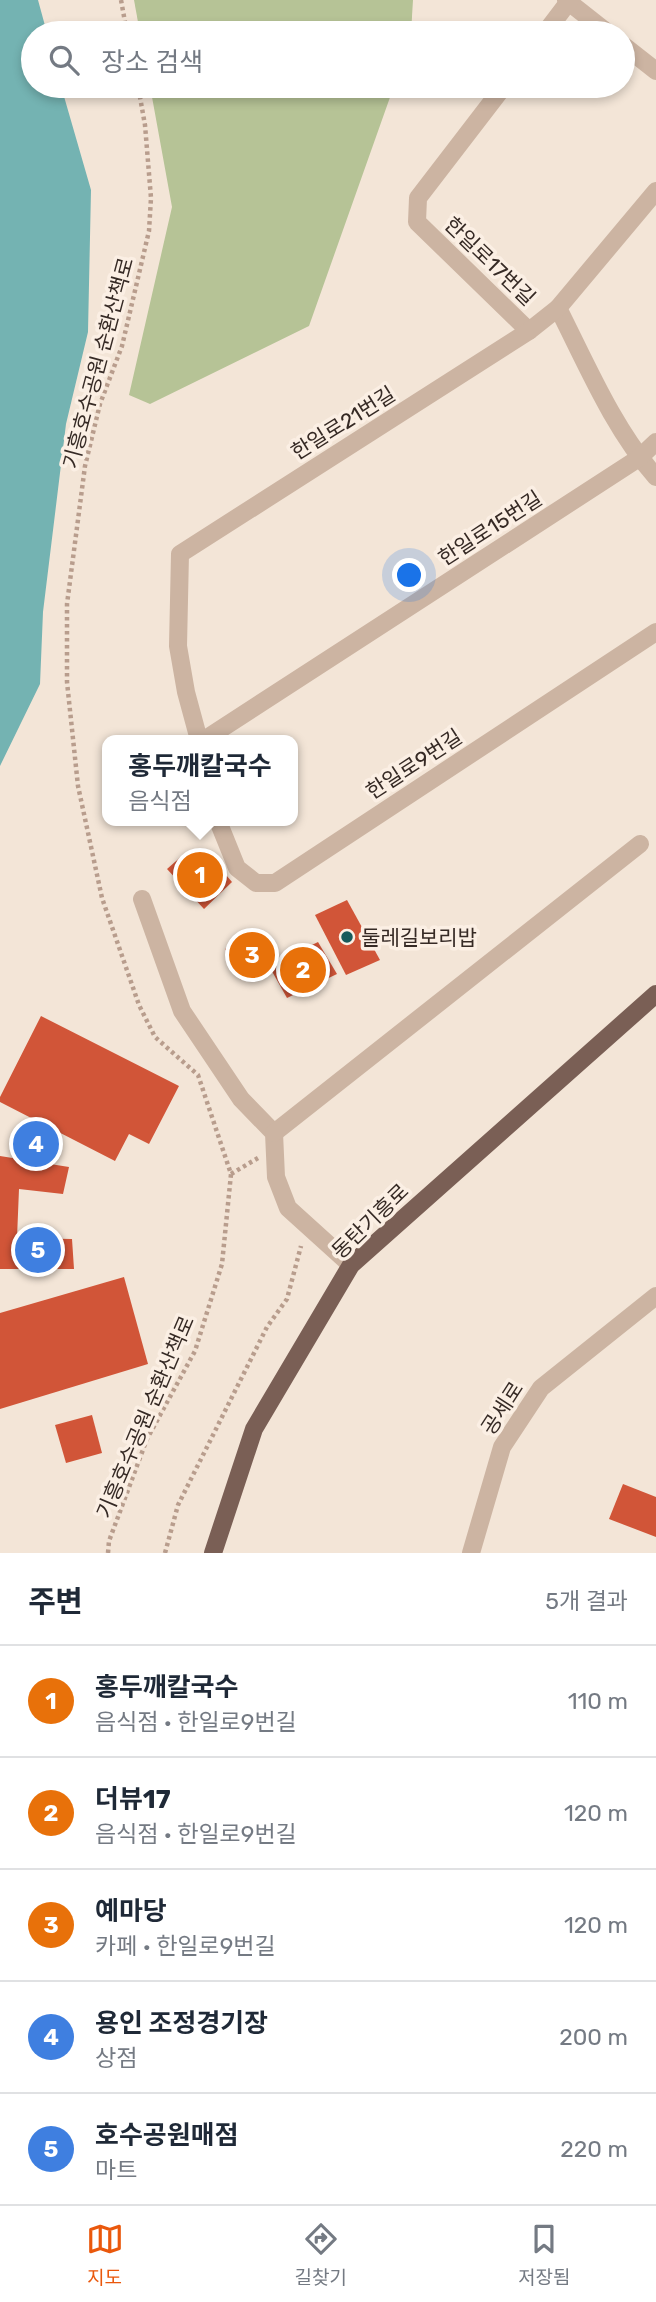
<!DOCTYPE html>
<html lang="ko">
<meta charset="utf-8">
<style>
:root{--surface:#fff;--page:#f6f6f7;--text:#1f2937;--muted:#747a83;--line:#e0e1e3;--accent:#ea580c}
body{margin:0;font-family:Rubik,"Noto Sans KR",sans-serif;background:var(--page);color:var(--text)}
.you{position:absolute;left:410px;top:576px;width:24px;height:24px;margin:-18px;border:5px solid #fff;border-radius:50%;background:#1a73e8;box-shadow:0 0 0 10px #1a73e833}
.badge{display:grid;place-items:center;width:46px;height:46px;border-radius:50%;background:var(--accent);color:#fff;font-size:23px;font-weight:700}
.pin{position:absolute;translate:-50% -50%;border:4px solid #fff;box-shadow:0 2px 7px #0006}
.popup{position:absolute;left:102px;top:735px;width:196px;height:91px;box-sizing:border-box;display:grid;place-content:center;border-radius:14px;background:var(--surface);filter:drop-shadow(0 2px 5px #0005);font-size:23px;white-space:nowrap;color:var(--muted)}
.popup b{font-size:26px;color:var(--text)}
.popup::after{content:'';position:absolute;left:50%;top:100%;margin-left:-14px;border:14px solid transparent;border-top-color:var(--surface)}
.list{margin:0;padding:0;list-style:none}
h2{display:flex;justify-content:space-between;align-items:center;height:91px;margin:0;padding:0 28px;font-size:30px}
h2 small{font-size:23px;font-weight:400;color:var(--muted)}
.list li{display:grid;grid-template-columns:46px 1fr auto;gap:21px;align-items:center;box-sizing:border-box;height:112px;padding:0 28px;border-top:2px solid var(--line)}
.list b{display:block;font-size:26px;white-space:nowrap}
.list p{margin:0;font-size:23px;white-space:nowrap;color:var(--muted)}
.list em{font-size:23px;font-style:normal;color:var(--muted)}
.icon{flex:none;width:38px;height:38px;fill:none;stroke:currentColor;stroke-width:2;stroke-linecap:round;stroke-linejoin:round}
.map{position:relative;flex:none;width:656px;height:1553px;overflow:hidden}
.search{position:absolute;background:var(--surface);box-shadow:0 4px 10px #0003;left:21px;right:21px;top:21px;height:77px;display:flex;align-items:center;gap:18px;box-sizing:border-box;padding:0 24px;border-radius:38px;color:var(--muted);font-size:26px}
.sheet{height:651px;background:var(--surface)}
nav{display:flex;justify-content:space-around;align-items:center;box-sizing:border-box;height:98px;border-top:2px solid var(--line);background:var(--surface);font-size:19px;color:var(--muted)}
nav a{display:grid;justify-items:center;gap:4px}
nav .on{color:var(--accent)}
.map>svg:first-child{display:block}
.green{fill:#b6c396}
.water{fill:#74b3b2}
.building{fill:#d15538}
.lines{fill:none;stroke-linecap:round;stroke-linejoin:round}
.path{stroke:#b89d8d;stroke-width:4.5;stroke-dasharray:3.5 3.5;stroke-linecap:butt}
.minor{stroke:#ccb4a2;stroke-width:18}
.major{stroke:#7a5f55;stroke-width:18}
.poi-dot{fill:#175a5b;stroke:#fbefe4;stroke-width:2.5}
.labels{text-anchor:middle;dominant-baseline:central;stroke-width:7;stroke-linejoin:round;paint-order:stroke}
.street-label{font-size:21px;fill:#362a25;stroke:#fbefe4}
.poi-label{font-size:21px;fill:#362a25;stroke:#fbefe4;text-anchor:start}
</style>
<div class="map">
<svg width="656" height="1553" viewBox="0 0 656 1553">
<rect width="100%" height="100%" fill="#f3e5d7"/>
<!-- green -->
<g class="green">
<path d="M134,0H413L411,33H140Z"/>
<path d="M150,86H394L309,326L150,404L129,395L172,207Z"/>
</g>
<!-- water -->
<path class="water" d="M0,0H38L47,33H33V86H61L91,190L88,332L66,424L43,612L40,684L0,766Z"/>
<!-- building -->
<g class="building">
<path d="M184,854L191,859L195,856L202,861L209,855L232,882L204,909L167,869Z"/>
<path d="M347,900L380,960L346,975L315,915Z"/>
<path d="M262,930L279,961L318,942L337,974L287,998L269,966L241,980L225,949Z"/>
<path d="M41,1016L179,1086L149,1144L129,1134L115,1161L0,1102V1097Z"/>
<path d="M0,1156L69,1167L63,1194L19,1189L17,1238L72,1239L74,1269H0Z"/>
<path d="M124,1277L148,1364L0,1409V1313Z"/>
<path d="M92,1415L102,1453L66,1463L55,1425Z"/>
<path d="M623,1484L656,1497V1537L609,1519Z"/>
</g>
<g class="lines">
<!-- path -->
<g class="path">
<path d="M121,0L127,33"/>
<path d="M231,1174L258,1158"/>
<path d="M108,1553L109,1541L147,1439L195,1351L222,1264L231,1174L198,1075L155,1037L139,1005L102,898L78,786L67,682V604L85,466L100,404L122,346L149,231L151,198L145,125L138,86"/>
<path d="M165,1553L178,1505L267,1327L287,1299L301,1246"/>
</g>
<!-- minor -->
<g class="minor">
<path d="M566,0L608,33"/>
<path d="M545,33L570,0"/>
<path d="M623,45L656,71"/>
<path d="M504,86L418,198L417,222L529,331"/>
<path d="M558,308C587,365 613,428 656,477"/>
<path d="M199,740L186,692L178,646L180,554L529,331L558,308L656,191"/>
<path d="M204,740L639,458L656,442"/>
<path d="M218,821L237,868L256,883H275L656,632"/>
<path d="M142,899L182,1011L241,1099L274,1133L276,1177L288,1208L351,1265"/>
<path d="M274,1133L640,844"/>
<path d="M471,1553L502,1447L541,1388L656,1296"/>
</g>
<!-- major -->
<path class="major" d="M213,1553L254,1429L351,1265L656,994"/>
</g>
<!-- markers -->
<circle class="poi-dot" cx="347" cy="937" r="7"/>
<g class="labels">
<!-- street labels -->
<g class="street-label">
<text transform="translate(490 261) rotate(44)">한일로17번길</text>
<text transform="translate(98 363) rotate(-75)">기흥호수공원 순환산책로</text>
<text transform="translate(343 423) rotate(-32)">한일로21번길</text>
<text transform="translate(490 528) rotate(-33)">한일로15번길</text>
<text transform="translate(414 764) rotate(-33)">한일로9번길</text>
<text transform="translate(370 1221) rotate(-44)">동탄기흥로</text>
<text transform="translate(502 1408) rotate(-57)">공세로</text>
<text transform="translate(145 1417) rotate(-67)">기흥호수공원 순환산책로</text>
</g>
<!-- poi labels -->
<g class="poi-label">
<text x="361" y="937">둘레길보리밥</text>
</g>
</g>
</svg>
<div class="you"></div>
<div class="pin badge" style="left:200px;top:875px;background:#e8710a">1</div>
<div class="popup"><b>홍두깨칼국수</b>음식점</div>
<div class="pin badge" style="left:303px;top:970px;background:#e8710a">2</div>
<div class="pin badge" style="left:252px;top:955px;background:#e8710a">3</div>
<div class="pin badge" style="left:36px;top:1144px;background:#3f7fe0">4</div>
<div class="pin badge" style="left:38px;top:1250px;background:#3f7fe0">5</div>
<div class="search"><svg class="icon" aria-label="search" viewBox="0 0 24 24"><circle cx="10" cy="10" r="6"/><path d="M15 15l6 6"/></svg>장소 검색</div>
</div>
<section class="sheet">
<h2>주변<small>5개 결과</small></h2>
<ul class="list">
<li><span class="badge" style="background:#e8710a">1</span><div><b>홍두깨칼국수</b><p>음식점 · 한일로9번길</p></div><em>110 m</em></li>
<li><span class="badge" style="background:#e8710a">2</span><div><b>더뷰17</b><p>음식점 · 한일로9번길</p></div><em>120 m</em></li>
<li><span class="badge" style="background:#e8710a">3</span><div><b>예마당</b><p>카페 · 한일로9번길</p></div><em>120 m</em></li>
<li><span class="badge" style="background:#3f7fe0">4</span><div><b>용인 조정경기장</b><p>상점</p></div><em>200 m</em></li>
<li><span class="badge" style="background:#3f7fe0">5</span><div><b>호수공원매점</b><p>마트</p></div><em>220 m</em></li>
</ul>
</section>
<nav>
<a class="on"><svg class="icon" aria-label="map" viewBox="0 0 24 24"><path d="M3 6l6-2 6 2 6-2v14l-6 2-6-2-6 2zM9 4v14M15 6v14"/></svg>지도</a>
<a><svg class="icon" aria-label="directions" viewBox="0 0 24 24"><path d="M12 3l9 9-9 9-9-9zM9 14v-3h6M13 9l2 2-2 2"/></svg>길찾기</a>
<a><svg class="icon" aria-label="saved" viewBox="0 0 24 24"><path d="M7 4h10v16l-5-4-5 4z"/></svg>저장됨</a>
</nav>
